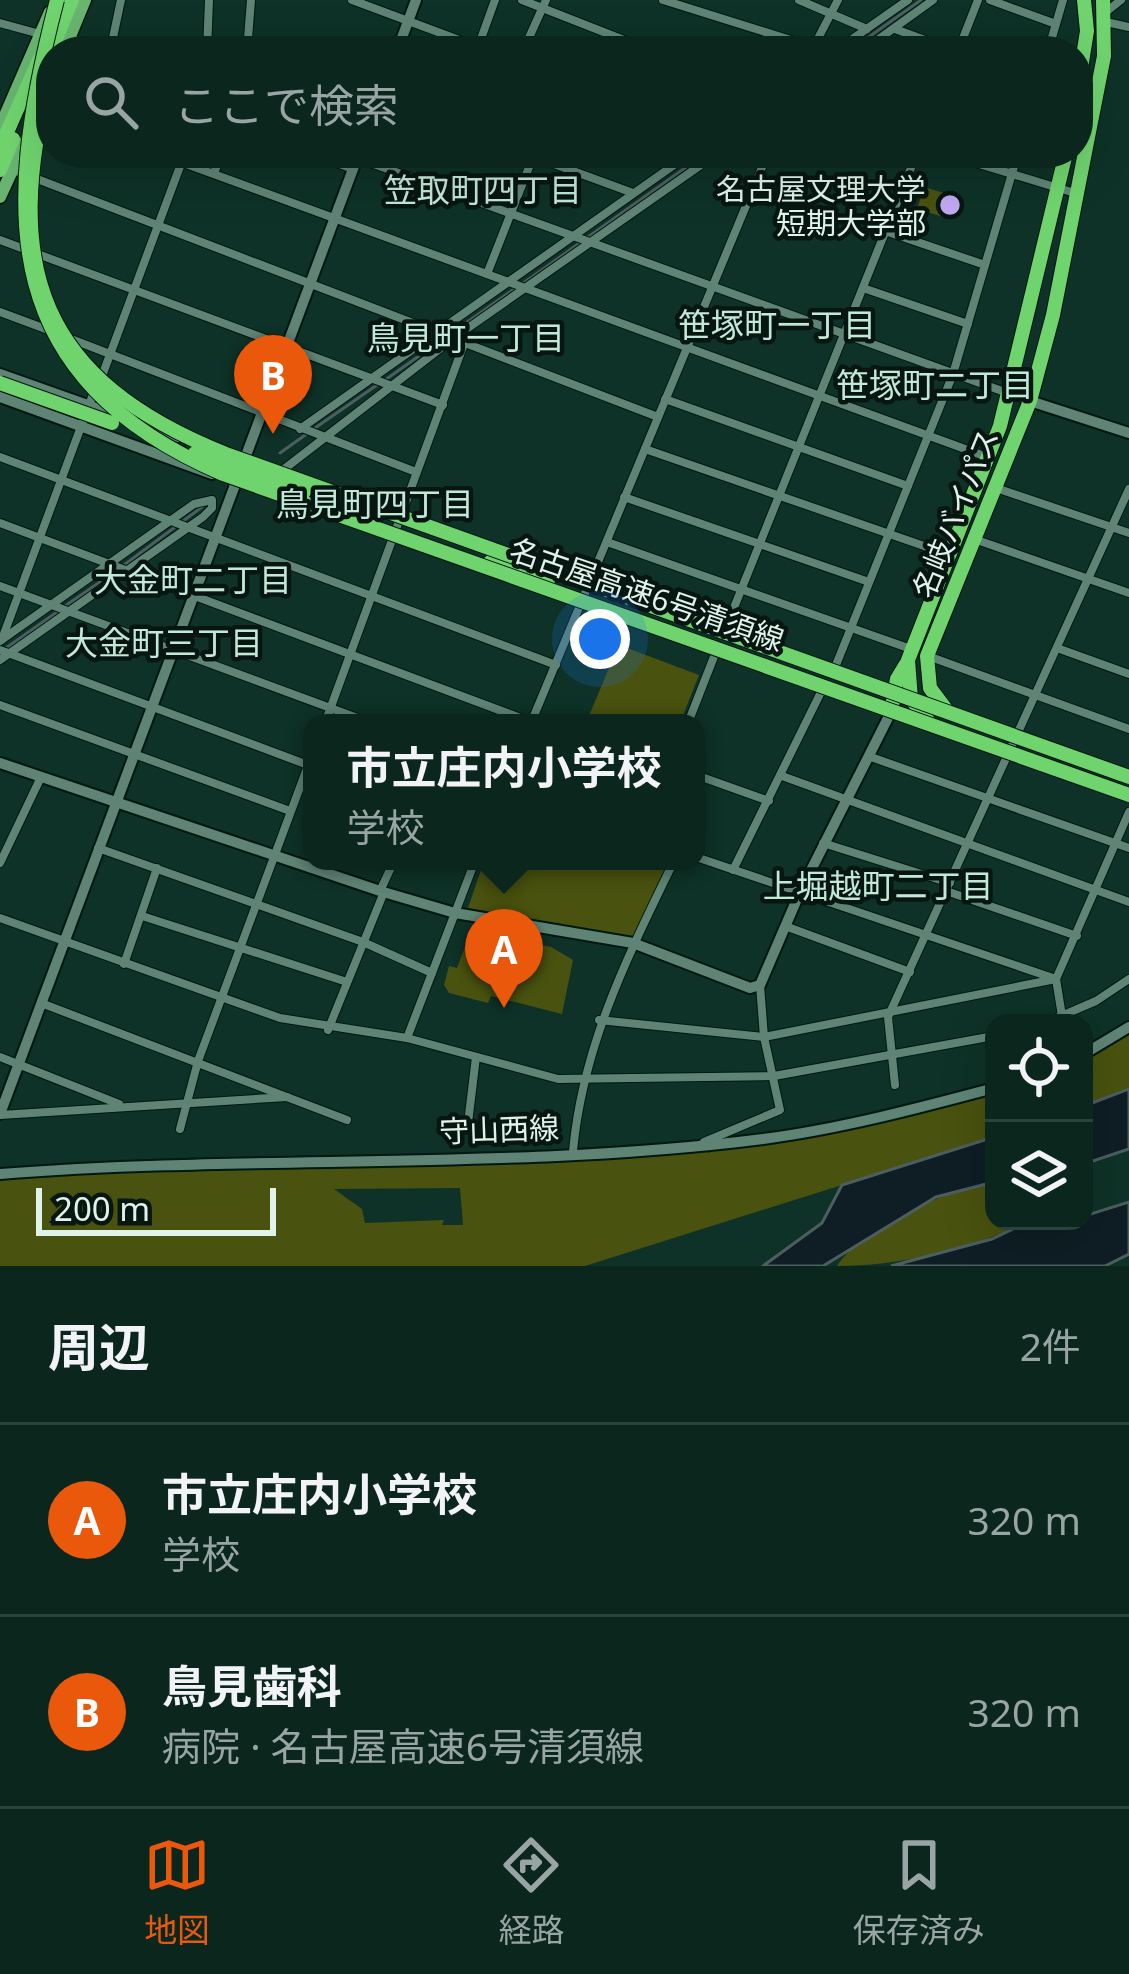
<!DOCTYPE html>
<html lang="ja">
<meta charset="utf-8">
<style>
:root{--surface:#0a261d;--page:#18322a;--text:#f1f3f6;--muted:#99a5a4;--line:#2a433b;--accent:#ea580c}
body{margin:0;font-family:"Noto Sans","Noto Sans JP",sans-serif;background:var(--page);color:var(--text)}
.controls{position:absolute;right:36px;bottom:36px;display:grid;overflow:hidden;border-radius:24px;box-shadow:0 12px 48px #0002}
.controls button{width:108px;height:108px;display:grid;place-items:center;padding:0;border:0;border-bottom:3px solid var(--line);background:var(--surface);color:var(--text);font:60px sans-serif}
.scale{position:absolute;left:36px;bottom:30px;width:240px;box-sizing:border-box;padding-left:12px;border:6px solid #e0f3eb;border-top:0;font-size:33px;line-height:42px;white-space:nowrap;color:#e0f3eb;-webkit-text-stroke:9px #081611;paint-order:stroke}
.you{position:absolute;left:600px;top:639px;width:42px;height:42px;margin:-30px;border:9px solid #fff;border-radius:50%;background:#1a73e8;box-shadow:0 0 0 18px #1a73e833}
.badge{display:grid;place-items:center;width:78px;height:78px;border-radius:50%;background:var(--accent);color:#fff;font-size:39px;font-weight:700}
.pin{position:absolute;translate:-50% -99px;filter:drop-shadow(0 3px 6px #0008)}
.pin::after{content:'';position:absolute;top:63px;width:42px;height:36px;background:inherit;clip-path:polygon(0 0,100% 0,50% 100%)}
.popup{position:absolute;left:303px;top:714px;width:402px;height:156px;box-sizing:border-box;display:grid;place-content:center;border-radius:24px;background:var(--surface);filter:drop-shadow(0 3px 9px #0005);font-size:39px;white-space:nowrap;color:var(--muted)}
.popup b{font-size:45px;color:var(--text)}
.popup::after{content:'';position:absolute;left:50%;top:100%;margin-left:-24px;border:24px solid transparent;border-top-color:var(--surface)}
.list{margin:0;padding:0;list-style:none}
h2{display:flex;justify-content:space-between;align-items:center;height:156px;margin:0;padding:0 48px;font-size:51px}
h2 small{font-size:39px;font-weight:400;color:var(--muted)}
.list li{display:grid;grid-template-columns:78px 1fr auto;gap:36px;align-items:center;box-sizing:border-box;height:192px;padding:0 48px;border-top:3px solid var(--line)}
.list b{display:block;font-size:45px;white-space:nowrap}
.list p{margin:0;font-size:39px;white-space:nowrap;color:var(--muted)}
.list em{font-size:39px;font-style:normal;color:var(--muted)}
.icon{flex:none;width:66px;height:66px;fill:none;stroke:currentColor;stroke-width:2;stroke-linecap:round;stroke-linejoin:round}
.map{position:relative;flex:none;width:1129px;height:1266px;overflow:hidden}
.search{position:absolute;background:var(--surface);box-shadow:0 12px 48px #0002;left:36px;right:36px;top:36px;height:132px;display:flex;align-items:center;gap:30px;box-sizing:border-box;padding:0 42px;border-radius:48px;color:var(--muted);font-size:45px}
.sheet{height:540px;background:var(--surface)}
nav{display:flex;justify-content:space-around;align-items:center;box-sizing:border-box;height:168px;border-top:3px solid var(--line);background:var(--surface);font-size:33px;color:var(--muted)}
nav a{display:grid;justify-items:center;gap:6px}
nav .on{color:var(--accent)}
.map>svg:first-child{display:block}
.green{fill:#49520e;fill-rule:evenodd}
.water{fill:#0e1e24;stroke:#4d5e60;stroke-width:3}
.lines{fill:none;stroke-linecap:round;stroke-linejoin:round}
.stream{stroke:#4d5e60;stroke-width:3}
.street-casing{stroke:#001810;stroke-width:10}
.secondary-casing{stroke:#001810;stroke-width:14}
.primary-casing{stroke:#001810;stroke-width:15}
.highway-casing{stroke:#001810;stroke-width:16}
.street{stroke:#5f8476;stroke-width:8}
.secondary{stroke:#5f8476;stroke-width:10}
.primary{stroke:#69b471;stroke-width:12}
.highway{stroke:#70d46e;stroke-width:14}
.highway-bridge-casing{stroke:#001810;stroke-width:16;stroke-linecap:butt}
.highway-bridge{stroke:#70d46e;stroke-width:14}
.poi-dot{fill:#c1a8f3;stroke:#081611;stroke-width:4.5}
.labels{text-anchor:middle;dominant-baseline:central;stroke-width:9;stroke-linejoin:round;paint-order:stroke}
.poi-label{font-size:30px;fill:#e0f3eb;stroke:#081611;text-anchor:end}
.street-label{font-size:30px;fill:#e0f3eb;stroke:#081611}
.neighbourhood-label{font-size:33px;fill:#c1e8d9;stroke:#081611}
</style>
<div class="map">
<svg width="1129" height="1266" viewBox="0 0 1129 1266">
<rect width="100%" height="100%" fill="#0e3227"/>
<!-- green -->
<g class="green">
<path d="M924,187L954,196L947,218L917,209Z"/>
<path d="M595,636L699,675L680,723H586L609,668L598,663L601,655L592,644Z"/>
<path d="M484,861H672L634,937L468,908Z"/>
<path d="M471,931L551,947L573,960L562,1014L491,996L488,1003L449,993L444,985L449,966L457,968Z"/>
<path d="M1129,1033V1089L1084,1106V1059Z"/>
<path d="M994,1093V1137L585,1266H0V1174L697,1145L709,1153L713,1148L834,1132ZM460,1188L463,1225H442L444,1220L365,1223L362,1209L334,1189Z"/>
<path d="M994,1182V1221H1030C971,1249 902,1266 837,1266C867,1223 943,1192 994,1182Z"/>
</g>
<!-- water -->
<g class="water">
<path d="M1129,1089V1149L1084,1164V1106Z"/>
<path d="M994,1137V1182L936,1197L823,1266H763L822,1223L842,1185Z"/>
<path d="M1129,1202V1254L1105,1266H891L992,1239L1030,1221H1084V1216Z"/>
</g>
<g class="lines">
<!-- stream -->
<g class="stream">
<path d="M849,51L921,0"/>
<path d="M522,284L706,153"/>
<path d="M385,380L514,289"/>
<path d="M315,428L377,385"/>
<path d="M280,453L308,433"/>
<path d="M124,565L206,504"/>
<path d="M65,606L116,571"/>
<path d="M6,648L57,612"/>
</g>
<defs>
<g id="street">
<path d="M352,0L478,47L495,0"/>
<path d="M522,0L652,51"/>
<path d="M663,0L813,47"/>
<path d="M799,0L867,29"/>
<path d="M990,0L1056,24"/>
<path d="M1106,12L1121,0"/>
<path d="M1106,22L1129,27"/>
<path d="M0,23L40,34"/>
<path d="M895,29L955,51"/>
<path d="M69,40L201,51"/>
<path d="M111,47L121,0"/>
<path d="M812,50L838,0"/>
<path d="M207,51L209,0"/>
<path d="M247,51L251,0"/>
<path d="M523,51L546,0"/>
<path d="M835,51L908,0"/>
<path d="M862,51L933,0"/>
<path d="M958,51L978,0"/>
<path d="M1048,51L1063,0"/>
<path d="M156,153L987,457"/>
<path d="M310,153L353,169"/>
<path d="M524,153L633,193"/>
<path d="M943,153L1078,194"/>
<path d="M357,158L1030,401"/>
<path d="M11,169L658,417"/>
<path d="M214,173L222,153"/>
<path d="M885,231L985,265"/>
<path d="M0,240L443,405"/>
<path d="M487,274L533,157"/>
<path d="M863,288L968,324"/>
<path d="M0,312L51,331"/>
<path d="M71,339L416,472"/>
<path d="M102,376L182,161"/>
<path d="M665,399L908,486"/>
<path d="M300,429L691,153"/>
<path d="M645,449L947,554"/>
<path d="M0,457L556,665"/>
<path d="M279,473L455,337L718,153"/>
<path d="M996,488L1129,533"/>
<path d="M624,497L869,582"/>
<path d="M0,523L531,722"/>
<path d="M974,539L1129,593"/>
<path d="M607,542L911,649"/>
<path d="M0,586L371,723"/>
<path d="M725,630L917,153"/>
<path d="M2,639L95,389"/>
<path d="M0,641L194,504L212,500V508L203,517L0,660"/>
<path d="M1057,648L1129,674"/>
<path d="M0,650L308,765"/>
<path d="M928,656L1129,729"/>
<path d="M834,670L953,374L1018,153"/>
<path d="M0,705L290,811"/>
<path d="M325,723L465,341"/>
<path d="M531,723L768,153"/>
<path d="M688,723L717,649"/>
<path d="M868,756L1129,848"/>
<path d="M696,775L769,801"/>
<path d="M782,776L1129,902"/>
<path d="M823,843L950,883"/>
<path d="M98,848L363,942L432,973"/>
<path d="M696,857L1056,979L1062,1016"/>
<path d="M0,863L41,777"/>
<path d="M733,870L823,688"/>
<path d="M380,891L394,861"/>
<path d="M946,891L1077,936"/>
<path d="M142,916L347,982"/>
<path d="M0,918L280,1018L407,1038L558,1079L774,1076L994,1036"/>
<path d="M785,926L910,972"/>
<path d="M124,964L157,868"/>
<path d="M41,1003L347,1120"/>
<path d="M599,1020L764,1037L1056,979L1129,812"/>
<path d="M1045,1023L1096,1001L1129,979"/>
<path d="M328,1030L384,892"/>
<path d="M407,1038L475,861"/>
<path d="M0,1057L119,1104"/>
<path d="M895,1085L888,1017L1129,489"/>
<path d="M0,1115L287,1097"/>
<path d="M468,1123L476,1057"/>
<path d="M180,1129L198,1061L312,755"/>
<path d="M704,1142L780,1110L764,1037L760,985"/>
<path d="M573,1151C583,1044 628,956 674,861"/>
</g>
<g id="secondary">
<path d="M397,51L416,0"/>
<path d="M0,374L178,437"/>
<path d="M0,397L212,474"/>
<path d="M1030,401L1129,433"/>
<path d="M0,763L380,891L455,913L633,943L750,988L760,985L800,892L894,706"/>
<path d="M1084,1054L1129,1027"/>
<path d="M0,1114L359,153"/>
<path d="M0,1174C253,1154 511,1171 763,1139C840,1129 919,1108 994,1088"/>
</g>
<g id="primary">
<path d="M64,51L85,0"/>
<path d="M0,127L50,12"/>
<path d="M0,197L27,138"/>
</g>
<g id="highway">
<path d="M51,51L72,0"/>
<path d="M1078,87L1087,31L1084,0"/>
<path d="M0,148L39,60"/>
<path d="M0,170L13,139"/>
<path d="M490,562L548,581"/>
<path d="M891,711L897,679L906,664"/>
<path d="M948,712L930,688L927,656L1030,401L1053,315L1104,56L1103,0"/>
<path d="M929,722L911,699L908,660L1000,426L1066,153"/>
</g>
</defs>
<!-- street casing -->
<use href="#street" class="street-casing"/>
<!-- secondary casing -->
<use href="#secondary" class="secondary-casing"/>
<!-- primary casing -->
<use href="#primary" class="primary-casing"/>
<!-- highway casing -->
<use href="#highway" class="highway-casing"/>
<!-- street -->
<use href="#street" class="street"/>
<!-- secondary -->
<use href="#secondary" class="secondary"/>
<!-- primary -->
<use href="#primary" class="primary"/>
<!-- highway -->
<use href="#highway" class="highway"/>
<defs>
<g id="highway-bridge">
<path d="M57,0C0,218 0,378 223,474L1129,795"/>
<path d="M51,74C0,268 40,380 226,454L1129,777"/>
<path d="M0,383L112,423"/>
<path d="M195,453L304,492"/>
</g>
</defs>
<!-- highway-bridge casing -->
<use href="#highway-bridge" class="highway-bridge-casing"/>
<!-- highway-bridge -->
<use href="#highway-bridge" class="highway-bridge"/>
</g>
<!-- markers -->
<circle class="poi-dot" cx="950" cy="205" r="12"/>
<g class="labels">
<!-- poi labels -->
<g class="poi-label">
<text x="926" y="188">名古屋文理大学<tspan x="926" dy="34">短期大学部</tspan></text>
</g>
<!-- street labels -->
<g class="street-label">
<text transform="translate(955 513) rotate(-68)">名岐バイパス</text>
<text transform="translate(647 594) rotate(19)">名古屋高速6号清須線</text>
<text transform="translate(499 1129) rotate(-2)">守山西線</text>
</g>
<!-- neighbourhood labels -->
<g class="neighbourhood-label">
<text x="483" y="189">笠取町四丁目</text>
<text x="777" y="324">笹塚町一丁目</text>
<text x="466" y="337">鳥見町一丁目</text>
<text x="935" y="384">笹塚町二丁目</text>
<text x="375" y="503">鳥見町四丁目</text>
<text x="193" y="579">大金町二丁目</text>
<text x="164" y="642">大金町三丁目</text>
<text x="878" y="885">上堀越町二丁目</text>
</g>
</g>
</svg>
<div class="controls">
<button><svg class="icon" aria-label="locate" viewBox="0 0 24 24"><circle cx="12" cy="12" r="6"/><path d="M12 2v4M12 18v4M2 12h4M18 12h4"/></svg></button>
<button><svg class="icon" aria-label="layers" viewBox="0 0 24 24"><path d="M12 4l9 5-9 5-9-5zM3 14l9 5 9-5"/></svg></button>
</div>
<div class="scale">200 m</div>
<div class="you"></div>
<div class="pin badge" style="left:504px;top:1008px">A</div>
<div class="popup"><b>市立庄内小学校</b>学校</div>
<div class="pin badge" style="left:273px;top:434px">B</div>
<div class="search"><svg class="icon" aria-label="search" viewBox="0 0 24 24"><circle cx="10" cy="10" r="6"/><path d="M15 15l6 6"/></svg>ここで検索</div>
</div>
<section class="sheet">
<h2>周辺<small>2件</small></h2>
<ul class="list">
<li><span class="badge">A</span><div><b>市立庄内小学校</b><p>学校</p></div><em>320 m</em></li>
<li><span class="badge">B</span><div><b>鳥見歯科</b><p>病院 · 名古屋高速6号清須線</p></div><em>320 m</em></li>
</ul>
</section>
<nav>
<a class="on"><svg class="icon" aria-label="map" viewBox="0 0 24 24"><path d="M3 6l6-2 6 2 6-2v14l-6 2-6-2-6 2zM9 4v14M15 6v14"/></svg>地図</a>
<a><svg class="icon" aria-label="directions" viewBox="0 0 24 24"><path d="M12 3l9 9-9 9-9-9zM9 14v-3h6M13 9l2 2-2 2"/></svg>経路</a>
<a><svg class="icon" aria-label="saved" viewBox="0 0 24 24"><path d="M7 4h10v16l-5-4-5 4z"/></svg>保存済み</a>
</nav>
